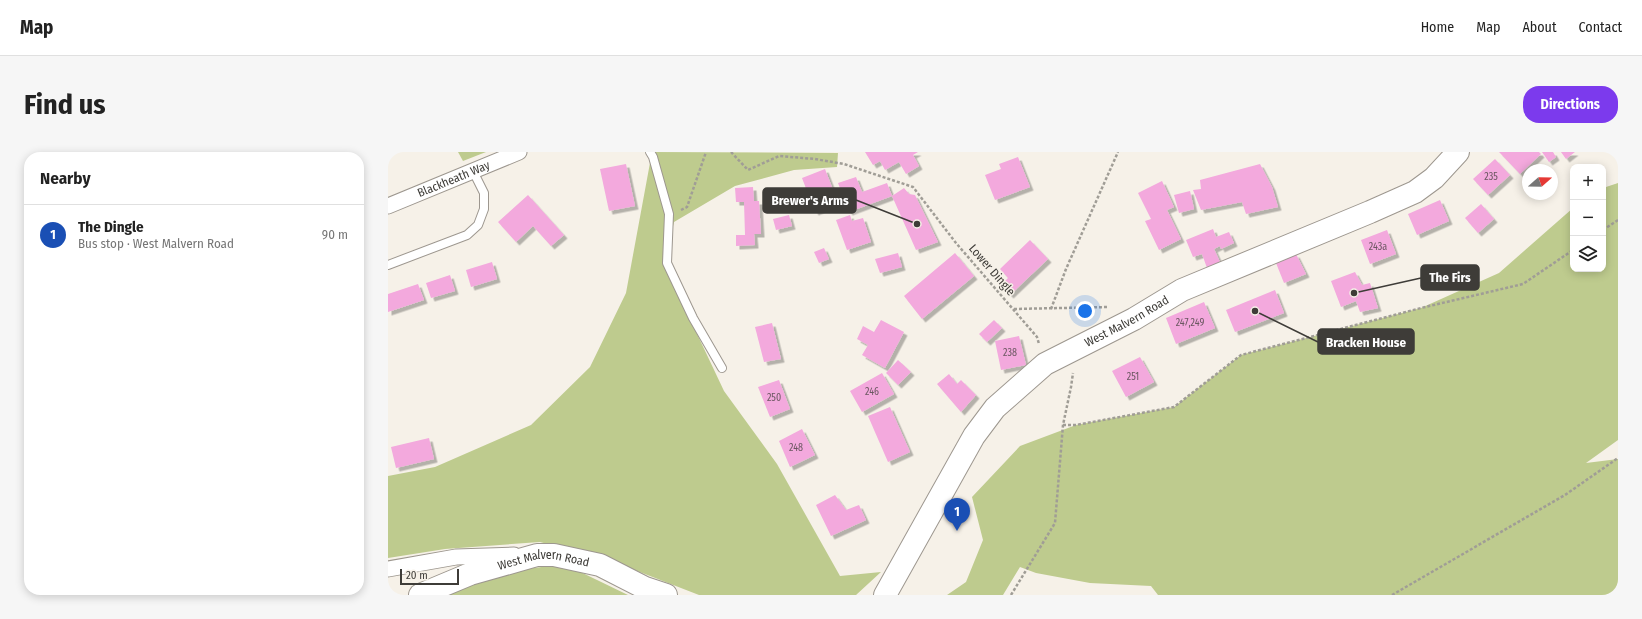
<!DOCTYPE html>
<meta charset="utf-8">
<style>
:root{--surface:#fff;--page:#f6f6f6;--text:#222;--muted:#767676;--line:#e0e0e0;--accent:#7c3aed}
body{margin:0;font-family:"Fira Sans Condensed",sans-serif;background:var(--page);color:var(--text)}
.controls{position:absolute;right:12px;top:12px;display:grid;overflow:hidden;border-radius:8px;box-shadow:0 2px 10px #0003}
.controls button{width:36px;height:36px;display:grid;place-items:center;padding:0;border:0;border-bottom:1px solid var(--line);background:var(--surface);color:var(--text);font:20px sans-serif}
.compass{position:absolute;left:1134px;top:12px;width:36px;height:36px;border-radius:50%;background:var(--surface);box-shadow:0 2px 10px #0003;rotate:70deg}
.scale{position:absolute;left:12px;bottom:10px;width:59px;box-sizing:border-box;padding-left:4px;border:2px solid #3e3c38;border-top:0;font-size:11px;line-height:14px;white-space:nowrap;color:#3e3c38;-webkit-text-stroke:3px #f6f1e8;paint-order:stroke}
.you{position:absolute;left:697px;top:159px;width:14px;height:14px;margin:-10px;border:3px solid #fff;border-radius:50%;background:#1a73e8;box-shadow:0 0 0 6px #1a73e833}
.badge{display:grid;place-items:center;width:26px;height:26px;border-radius:50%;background:var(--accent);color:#fff;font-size:13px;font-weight:700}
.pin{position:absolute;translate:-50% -33px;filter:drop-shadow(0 1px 2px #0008)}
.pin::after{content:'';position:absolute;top:21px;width:14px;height:12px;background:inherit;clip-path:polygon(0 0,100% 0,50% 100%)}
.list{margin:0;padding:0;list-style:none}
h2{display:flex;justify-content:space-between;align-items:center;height:52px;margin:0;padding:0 16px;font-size:17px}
h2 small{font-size:13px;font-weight:400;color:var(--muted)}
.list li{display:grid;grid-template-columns:26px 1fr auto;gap:12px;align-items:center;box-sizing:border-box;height:60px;padding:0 16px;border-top:1px solid var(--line)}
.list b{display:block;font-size:15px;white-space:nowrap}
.list p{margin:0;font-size:13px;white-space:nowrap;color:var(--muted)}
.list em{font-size:13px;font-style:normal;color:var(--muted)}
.icon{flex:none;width:22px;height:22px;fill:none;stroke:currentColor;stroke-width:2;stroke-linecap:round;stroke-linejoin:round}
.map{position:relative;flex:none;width:1230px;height:443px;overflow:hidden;border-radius:16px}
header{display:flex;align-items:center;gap:24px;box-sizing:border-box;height:56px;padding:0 20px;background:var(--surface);border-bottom:1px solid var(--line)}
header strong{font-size:19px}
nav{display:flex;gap:22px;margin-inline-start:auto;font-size:14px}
.intro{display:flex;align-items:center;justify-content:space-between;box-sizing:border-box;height:96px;padding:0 24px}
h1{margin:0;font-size:28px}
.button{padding:10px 18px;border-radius:16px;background:var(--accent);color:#fff;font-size:14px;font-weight:700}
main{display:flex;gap:24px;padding:0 24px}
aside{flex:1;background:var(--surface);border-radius:16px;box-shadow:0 2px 10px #0003}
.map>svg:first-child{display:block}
.green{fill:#becb8e}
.building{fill:#f3a9dd;filter:url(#shadow)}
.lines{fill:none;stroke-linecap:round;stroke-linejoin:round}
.lane-casing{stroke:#9d978f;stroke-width:10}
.street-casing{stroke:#9d978f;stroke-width:17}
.secondary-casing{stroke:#9d978f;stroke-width:24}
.path{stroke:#a09d96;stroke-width:2.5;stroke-dasharray:3 2;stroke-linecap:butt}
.lane{stroke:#fff;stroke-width:8}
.street{stroke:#fff;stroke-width:15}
.secondary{stroke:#fff;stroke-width:22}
.labels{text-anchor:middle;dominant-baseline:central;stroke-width:3;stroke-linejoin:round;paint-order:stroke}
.number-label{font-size:10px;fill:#6b5761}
.street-label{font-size:12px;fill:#3e3c38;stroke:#f6f1e8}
.leader{fill:none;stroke:#3e3c38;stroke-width:1.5}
.callout-dot{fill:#3e3c38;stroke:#f6f1e8;stroke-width:1.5}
.callout{fill:#3e3c38;stroke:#3e3c38;stroke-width:1.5}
.callout-label{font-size:13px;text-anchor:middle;font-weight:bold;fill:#fff}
</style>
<header>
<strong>Map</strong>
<nav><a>Home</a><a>Map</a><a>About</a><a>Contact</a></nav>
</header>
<div class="intro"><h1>Find us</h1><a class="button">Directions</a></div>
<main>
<aside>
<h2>Nearby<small></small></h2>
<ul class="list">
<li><span class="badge" style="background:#1a4fb4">1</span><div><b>The Dingle</b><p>Bus stop · West Malvern Road</p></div><em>90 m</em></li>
</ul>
</aside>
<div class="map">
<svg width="1230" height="443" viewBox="0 0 1230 443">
<defs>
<filter id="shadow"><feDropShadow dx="3.5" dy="3.5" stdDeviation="0" flood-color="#0004"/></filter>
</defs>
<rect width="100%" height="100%" fill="#f6f1e8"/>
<!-- green -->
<g class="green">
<path d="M70,0H98L75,9Z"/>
<path d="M264,0L450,1L449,15L406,18L347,34L286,70L276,112L336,239L389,312L452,424L493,420L468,443H311L226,410L152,390L57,397L0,406V324L47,315L143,273L202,215L238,141Z"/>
<path d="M1230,31V288L1198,311L1230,307V443H770L763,434L702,431L648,421L632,415L615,443H559L578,430L595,388L584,345L632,294L688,273L786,255L853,203L1033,156L1111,121L1185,56V117H1215V36Z"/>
<path d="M176,412L240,443H55L123,419Z"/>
</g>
<!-- building -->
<g class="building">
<path d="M477,0H530L525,3L531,14L518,22L511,10L497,18L492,9L485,13Z"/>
<path d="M1111,0H1151L1153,2L1132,22Z"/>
<path d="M1154,0H1165L1168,5L1161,10Z"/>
<path d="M1173,0H1187L1178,7Z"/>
<path d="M630,5L642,35L607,48L597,23L613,17L611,12Z"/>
<path d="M1107,7L1122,23L1100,43L1085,27Z"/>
<path d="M238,12L247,54L221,59L212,17Z"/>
<path d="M872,12L884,35L890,55L858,62L854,50L813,58L805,38L813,37L812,28Z"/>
<path d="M437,17L450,51L427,60L414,26Z"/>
<path d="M468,25L474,40L499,31L504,44L461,60L450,31Z"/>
<path d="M774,29L786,55L779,58L793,87L771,98L757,69L763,67L750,41Z"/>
<path d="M365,35L366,49H371L373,82H366L367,93L348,94V83H357L356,50H348L347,36Z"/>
<path d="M516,36L521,42L527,43L550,90L528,98L504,44Z"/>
<path d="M802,39L806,57L791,61L786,43Z"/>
<path d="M140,43L176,83L163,94L145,74L128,90L110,70Z"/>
<path d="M1052,48L1061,69L1029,83L1020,62Z"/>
<path d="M1093,52L1106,67L1090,81L1077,66Z"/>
<path d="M401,63L404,74L388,78L385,67Z"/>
<path d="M462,63L464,69L475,66L483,90L459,98L448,68Z"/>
<path d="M825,77L828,85L841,80L846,91L833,97L832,94L826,97L832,110L819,116L814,102L805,105L798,88Z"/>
<path d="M999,78L1008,102L982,112L973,88Z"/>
<path d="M642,88L660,107L622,143L613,133L620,126L612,117Z"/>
<path d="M436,96L441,107L431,111L426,100Z"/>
<path d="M510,101L514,115L492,121L487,107Z"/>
<path d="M567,101L586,124L534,167L516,144Z"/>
<path d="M908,102L918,122L896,131L888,111Z"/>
<path d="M104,110L109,127L83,135L78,118Z"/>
<path d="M967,120L974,133L982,131L990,156L972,160L968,149L953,155L943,129Z"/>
<path d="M62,123L67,139L43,146L38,131Z"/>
<path d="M30,132L36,148L0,160V142Z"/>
<path d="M887,138L896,161L847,180L838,158Z"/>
<path d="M816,150L827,176L788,192L778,166Z"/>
<path d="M493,168L516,180L497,216L474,203L480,193L469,187L475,174L486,180Z"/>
<path d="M606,168L614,176L599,190L591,182Z"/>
<path d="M384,171L393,207L376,210L367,175Z"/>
<path d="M631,184L638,213L613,218L607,189Z"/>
<path d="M752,205L766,230L738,245L724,219Z"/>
<path d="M510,208L523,220L510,233L498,221Z"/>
<path d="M494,221L506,242L474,260L462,239Z"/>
<path d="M561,222L569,232L573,228L588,243L573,260L549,232Z"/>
<path d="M391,228L402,257L382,265L370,235Z"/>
<path d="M502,255L522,300L500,310L480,264Z"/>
<path d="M414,277L427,303L402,315L391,289Z"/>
<path d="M41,286L46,307L8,316L3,295Z"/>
<path d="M447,343L458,358L471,353L478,368L443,384L428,353Z"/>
</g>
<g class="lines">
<defs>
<g id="lane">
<path d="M262,0L265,5L281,62L279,111L305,166L334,216"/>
<path d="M0,113L79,83L90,73L96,57V41L85,19"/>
</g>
<g id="street">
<path id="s1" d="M0,54L131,0"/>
<path d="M0,417L68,405L126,403"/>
</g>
<g id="secondary">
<path id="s2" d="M32,443L82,422L149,403H166L212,413L257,436L278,443"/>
<path id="s3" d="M497,443L586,284L607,256L657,212L746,167L794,138L982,60L1027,40L1046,26L1070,0"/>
</g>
</defs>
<!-- lane casing -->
<use href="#lane" class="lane-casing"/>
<!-- street casing -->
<use href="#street" class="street-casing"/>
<!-- secondary casing -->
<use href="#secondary" class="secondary-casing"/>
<!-- path -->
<g class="path">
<path d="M343,0L360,18L391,4L427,7L456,12L525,35L568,91L649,185L651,192"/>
<path d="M293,58L299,55L318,0"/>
<path d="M1215,78L1230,68"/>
<path d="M626,157L721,155"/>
<path d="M663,157L678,117L730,0"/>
<path d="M675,273H688L786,255L853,203L1033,156L1135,132L1185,98"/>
<path d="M623,443L667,371L675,273L683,235L685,221"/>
<path d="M1004,443L1177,343L1230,306"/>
</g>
<!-- lane -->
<use href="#lane" class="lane"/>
<!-- street -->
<use href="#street" class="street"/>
<!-- secondary -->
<use href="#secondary" class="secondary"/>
</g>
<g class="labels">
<!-- number labels -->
<g class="number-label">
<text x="1103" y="25">235</text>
<text x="990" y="95">243a</text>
<text x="802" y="171">247,249</text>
<text x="622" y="201">238</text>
<text x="745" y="225">251</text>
<text x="484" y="240">246</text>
<text x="386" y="246">250</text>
<text x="408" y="296">248</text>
</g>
<!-- street labels -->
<g class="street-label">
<text stroke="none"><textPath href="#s1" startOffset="71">Blackheath Way</textPath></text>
<text transform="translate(604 118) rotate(49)">Lower Dingle</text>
<text stroke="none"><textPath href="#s3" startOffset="376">West Malvern Road</textPath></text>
<text stroke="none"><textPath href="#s2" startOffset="130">West Malvern Road</textPath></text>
</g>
</g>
<!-- callouts -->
<path class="leader" d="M529 72L468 48M966 141L1033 126M867 159L930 190"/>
<g class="callout-dot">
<circle cx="529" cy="72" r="4"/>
<circle cx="966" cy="141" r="4"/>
<circle cx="867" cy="159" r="4"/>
</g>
<g class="callout">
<rect x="375" y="36" width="93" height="25" rx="4"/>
<rect x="1033" y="113" width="58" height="25" rx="4"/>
<rect x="930" y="177" width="96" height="25" rx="4"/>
</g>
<g class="callout-label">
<text x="422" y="53">Brewer's Arms</text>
<text x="1062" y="130">The Firs</text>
<text x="978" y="195">Bracken House</text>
</g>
</svg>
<div class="controls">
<button>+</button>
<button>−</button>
<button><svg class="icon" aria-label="layers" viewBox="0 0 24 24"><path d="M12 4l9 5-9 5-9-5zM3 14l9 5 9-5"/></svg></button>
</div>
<svg class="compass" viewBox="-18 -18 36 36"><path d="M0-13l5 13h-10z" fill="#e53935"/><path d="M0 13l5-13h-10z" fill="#767676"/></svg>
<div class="scale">20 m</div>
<div class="you"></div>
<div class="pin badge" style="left:569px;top:379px;background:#1a4fb4">1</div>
</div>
</main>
